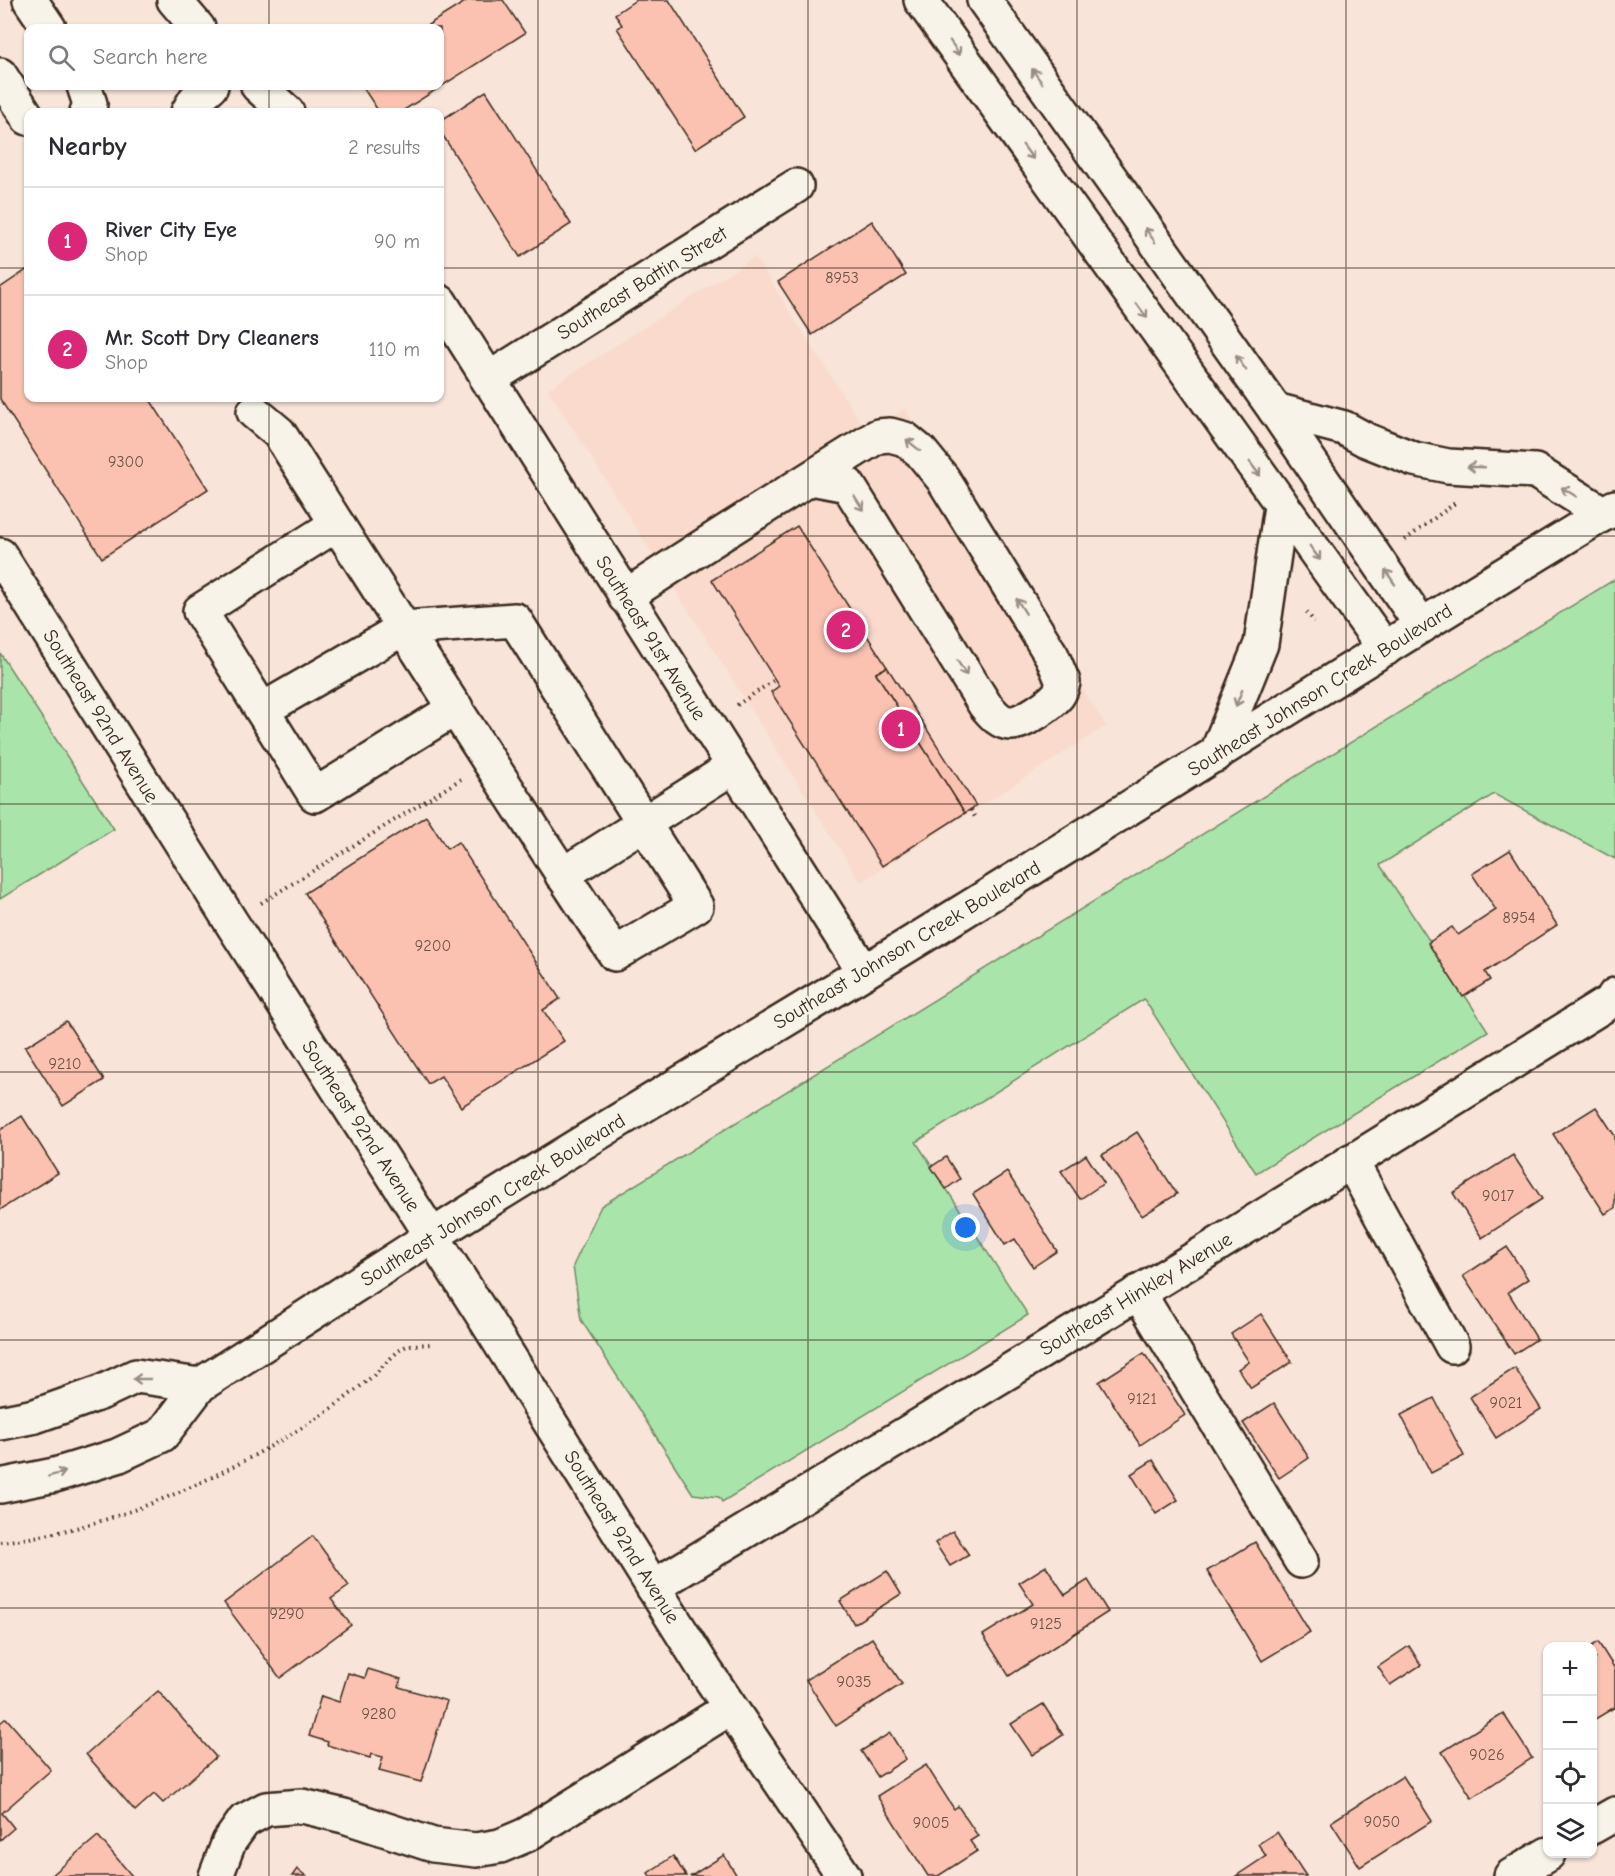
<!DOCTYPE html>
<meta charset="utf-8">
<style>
:root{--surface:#fff;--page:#f7f7f7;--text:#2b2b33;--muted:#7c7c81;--line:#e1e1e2;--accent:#db2777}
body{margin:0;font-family:"Comic Neue",sans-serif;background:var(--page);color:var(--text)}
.controls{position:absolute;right:18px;bottom:18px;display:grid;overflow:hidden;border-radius:12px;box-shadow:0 2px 4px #0004}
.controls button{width:54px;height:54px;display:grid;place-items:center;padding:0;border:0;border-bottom:2px solid var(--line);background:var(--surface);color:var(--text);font:30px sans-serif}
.you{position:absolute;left:966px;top:1228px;width:21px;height:21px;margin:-15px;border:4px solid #fff;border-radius:50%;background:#1a73e8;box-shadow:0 0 0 9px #1a73e833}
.badge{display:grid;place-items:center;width:39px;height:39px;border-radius:50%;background:var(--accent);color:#fff;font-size:20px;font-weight:700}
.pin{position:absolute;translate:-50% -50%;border:3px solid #fff;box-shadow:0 2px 6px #0006}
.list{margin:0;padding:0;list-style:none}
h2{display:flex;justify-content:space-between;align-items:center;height:78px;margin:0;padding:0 24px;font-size:26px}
h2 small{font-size:20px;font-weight:400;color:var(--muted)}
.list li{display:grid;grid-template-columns:39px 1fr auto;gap:18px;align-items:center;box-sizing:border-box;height:108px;padding:0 24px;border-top:2px solid var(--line)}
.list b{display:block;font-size:22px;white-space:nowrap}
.list p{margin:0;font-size:20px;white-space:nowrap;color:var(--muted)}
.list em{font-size:20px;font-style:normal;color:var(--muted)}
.icon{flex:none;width:33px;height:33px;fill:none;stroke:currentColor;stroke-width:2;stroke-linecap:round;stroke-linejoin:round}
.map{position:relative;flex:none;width:1615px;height:1876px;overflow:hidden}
.search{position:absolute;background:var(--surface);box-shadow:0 2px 4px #0004;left:24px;top:24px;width:420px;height:66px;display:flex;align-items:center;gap:15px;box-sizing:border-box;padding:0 21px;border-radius:12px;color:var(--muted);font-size:22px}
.panel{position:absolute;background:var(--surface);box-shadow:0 2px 4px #0004;left:24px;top:108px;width:420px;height:294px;border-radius:12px}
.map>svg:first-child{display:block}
.built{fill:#f9dacc}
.green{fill:#a9e5ab;stroke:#728864;stroke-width:1.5}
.building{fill:#fbc2b1;stroke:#3b2a1e;stroke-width:1.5}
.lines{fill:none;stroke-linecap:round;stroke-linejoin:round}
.minor-casing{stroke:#3b2a1e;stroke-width:38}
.major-casing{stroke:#3b2a1e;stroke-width:38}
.highway-casing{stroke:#3b2a1e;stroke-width:38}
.path{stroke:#3b2a1e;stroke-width:4;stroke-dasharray:1.5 4.5;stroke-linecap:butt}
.minor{stroke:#f7f3e8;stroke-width:33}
.major{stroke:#f7f3e8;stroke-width:33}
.highway{stroke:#f7f3e8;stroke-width:33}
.oneway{stroke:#998e83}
.grid{fill:none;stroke:#3b2a1e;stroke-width:1.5;stroke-opacity:0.55}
.labels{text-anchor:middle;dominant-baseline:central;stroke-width:5;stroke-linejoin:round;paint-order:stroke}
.number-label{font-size:16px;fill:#6b5043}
.street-label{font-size:20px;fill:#3b2a1e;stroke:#f7f3e8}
</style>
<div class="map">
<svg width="1615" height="1876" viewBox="0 0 1615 1876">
<rect width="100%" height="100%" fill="#f8e4d8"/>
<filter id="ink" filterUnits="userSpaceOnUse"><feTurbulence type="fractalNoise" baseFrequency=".0167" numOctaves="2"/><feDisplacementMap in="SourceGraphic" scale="12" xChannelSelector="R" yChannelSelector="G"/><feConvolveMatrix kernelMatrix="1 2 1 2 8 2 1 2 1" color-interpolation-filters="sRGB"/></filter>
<g filter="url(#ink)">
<!-- built -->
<path class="built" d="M755,257L867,433L905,409L1106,726L861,882L548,389Z"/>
<!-- green -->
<g class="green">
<path d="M1615,579V859L1494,794L1380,865L1488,1031L1256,1173L1144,999L916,1142L1028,1315L722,1502L719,1497L693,1494L581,1320L573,1266L601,1206Z"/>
<path d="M0,653L114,829L0,899Z"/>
</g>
<!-- building -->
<g class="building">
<path d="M468,0H503L525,33L401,112H379L362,86H440V28H423Z"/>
<path d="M636,0H669L744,117L695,149L617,28L622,25L615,14Z"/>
<path d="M486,91L571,224L520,257L440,131V121Z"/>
<path d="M872,221L906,275L812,335L778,282Z"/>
<path d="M28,269V398H149L208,489L102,558L0,399V288Z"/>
<path d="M797,526L887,667L876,673L965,813L882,866L771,692L779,686L712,580Z"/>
<path d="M887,667L976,806L965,813L876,673Z"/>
<path d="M426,816L447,849L458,842L560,999L543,1010L564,1041L461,1107L441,1076L428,1084L305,893Z"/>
<path d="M1510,850L1557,925L1485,972L1490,980L1463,997L1428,943L1452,927L1458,935L1496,910L1472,874Z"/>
<path d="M66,1021L104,1080L63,1106L25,1047Z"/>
<path d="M1596,1107L1615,1136V1208L1605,1214L1553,1134Z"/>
<path d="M22,1116L58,1173L0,1210V1130Z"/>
<path d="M1137,1132L1177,1194L1142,1216L1102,1155Z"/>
<path d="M1086,1155L1104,1183L1080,1199L1061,1171Z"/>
<path d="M1513,1155L1542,1199L1482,1238L1453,1193Z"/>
<path d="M946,1157L960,1179L946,1189L931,1167Z"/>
<path d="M1007,1172L1057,1251L1033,1267L1015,1239L1005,1245L973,1194Z"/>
<path d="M1507,1247L1528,1279L1508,1292L1537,1339L1514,1354L1463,1276Z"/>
<path d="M1261,1314L1292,1362L1251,1388L1238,1369L1249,1362L1231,1334Z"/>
<path d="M1144,1353L1185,1415L1140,1445L1099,1382Z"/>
<path d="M1515,1368L1541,1409L1496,1438L1470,1397Z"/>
<path d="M1434,1398L1464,1456L1431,1473L1401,1415Z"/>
<path d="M1274,1403L1309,1458L1279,1478L1243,1423Z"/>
<path d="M1153,1460L1178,1500L1156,1514L1131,1474Z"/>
<path d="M953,1531L969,1555L950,1566L935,1543Z"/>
<path d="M313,1536L349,1586L331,1599L351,1625L280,1678L224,1603Z"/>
<path d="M1255,1542L1310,1632L1262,1661L1207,1571Z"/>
<path d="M1046,1566L1065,1595L1088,1580L1108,1612L1009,1676L983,1635L1033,1604L1019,1583Z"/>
<path d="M887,1571L901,1594L854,1624L840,1601Z"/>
<path d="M872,1638L902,1684L836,1726L806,1680Z"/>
<path d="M1598,1642L1615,1669V1707L1592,1721V1660L1595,1658L1592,1646Z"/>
<path d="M1409,1646L1421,1665L1390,1685L1378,1667Z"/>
<path d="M368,1669L401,1679L399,1687L447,1701L421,1782L379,1771L383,1757L371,1754L370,1758L327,1745L328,1742L309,1736L321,1696L339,1702L348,1673L365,1678Z"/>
<path d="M158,1691L216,1757L163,1803L154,1794L135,1811L86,1754Z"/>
<path d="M1043,1704L1063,1735L1032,1755L1011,1724Z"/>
<path d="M1503,1713L1532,1758L1472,1798L1442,1752Z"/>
<path d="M6,1718L51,1770L2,1813L14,1828L0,1840V1723Z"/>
<path d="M890,1733L906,1759L878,1777L861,1751Z"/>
<path d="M926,1765L954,1809L958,1806L978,1836L970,1841L977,1851L938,1876H928L877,1796Z"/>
<path d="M1403,1776L1432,1821L1360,1867L1331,1822Z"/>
<path d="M1277,1832L1306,1876H1236L1266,1856L1258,1844Z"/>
<path d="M98,1836L132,1876H51Z"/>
<path d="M724,1855L737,1876H691Z"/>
<path d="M673,1856L686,1876H650L648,1873Z"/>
<path d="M297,1869L306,1876H292Z"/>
</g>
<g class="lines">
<defs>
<g id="minor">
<path d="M30,0L49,28"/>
<path d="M174,0L198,28"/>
<path d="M0,75L28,118"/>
<path d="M84,86L90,104L87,112"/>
<path d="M258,86L287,112"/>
<path d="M188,112L195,100L211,86"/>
<path d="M440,302L864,972"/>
<path d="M487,380L796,186"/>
<path d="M254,412L279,433C390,607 501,782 615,954L696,906L515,620L404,628L262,710"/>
<path d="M337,524L200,611L315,795L456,708"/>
<path d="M625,597C708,542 793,489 878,436L890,435L905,439L921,452L943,479L1052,656L1063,682C1062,687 1061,691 1058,695C1051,704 1023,723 1012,723C1000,724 992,713 985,705L848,485L811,478"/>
<path d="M562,875L733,767"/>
<path d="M1351,1161L1452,1346"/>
<path d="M1138,1292L1301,1561"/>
<path d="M0,1423L35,1416L100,1393L136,1376L200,1385"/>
<path d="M0,1486L55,1475L117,1456L162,1435L200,1385L432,1236"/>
<path d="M653,1587L1199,1256L1603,1006L1611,1001L1615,995"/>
<path d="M1592,1827L1615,1814"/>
<path d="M216,1876L229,1842L244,1821L266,1809L302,1806L344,1816L433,1845L476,1850L500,1846L526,1835L730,1708"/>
<path d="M1511,1876L1548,1854"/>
</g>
<g id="major">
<path d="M0,555L231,922L484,1317L707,1673L844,1876"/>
<path d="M432,1236C607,1125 786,1021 962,912C1180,777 1396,639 1615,507"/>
</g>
<g id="highway">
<path d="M921,0L1385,649"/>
<path d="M984,0L1275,410L1422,626"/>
<path d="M1275,410L1344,428L1366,440L1414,459L1448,466L1535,471L1604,514"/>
<path d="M1216,755L1261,644L1281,506"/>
</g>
</defs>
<!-- minor casing -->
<use href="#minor" class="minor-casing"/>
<!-- major casing -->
<use href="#major" class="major-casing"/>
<!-- highway casing -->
<use href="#highway" class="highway-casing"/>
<!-- path -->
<g class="path">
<path d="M1405,540L1455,503"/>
<path d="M1307,612L1314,622"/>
<path d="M737,705L773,681"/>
<path d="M971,810L976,819"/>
<path d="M261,903L461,779"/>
<path d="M0,1542C112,1530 225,1477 319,1417C337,1405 356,1390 373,1376C381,1368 398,1349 407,1346C414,1344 423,1345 430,1344"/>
</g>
<!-- minor -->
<use href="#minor" class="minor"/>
<!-- major -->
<use href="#major" class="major"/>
<!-- highway -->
<use href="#highway" class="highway"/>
</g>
<!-- one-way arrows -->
<defs><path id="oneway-shaft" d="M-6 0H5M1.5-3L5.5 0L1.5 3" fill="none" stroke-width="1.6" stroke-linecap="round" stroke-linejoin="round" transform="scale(1.5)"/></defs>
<g class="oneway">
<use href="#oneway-shaft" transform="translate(955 48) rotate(55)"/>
<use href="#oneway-shaft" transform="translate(1037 76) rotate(-125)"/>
<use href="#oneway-shaft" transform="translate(1028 152) rotate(54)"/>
<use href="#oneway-shaft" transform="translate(1150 235) rotate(-125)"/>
<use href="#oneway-shaft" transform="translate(1142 311) rotate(54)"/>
<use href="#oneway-shaft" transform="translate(1241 363) rotate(-125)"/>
<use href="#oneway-shaft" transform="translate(913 445) rotate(-141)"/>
<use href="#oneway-shaft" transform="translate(1476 467) rotate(-178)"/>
<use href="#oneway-shaft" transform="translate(1255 469) rotate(54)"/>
<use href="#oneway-shaft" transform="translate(1569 492) rotate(-148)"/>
<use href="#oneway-shaft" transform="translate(859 503) rotate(58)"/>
<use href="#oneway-shaft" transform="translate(1315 553) rotate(54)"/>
<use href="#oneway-shaft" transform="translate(1390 577) rotate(-124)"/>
<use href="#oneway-shaft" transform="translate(1021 606) rotate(-122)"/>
<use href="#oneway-shaft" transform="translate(962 668) rotate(58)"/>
<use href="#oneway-shaft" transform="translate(1239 698) rotate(112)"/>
<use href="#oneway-shaft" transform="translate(142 1379) rotate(-180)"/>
<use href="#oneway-shaft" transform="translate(57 1474) rotate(-15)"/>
</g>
</g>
<!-- grid -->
<path class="grid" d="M269,0V28M538,0V1876M808,0V1876M1077,0V1876M1346,0V1876M269,86V112M0,268H28M440,268H1615M269,398V1876M0,536H1615M0,804H1615M0,1072H1615M0,1340H1615M0,1608H1615"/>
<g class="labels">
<!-- number labels -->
<g class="number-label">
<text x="842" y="278">8953</text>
<text x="126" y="462">9300</text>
<text x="1519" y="918">8954</text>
<text x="433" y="946">9200</text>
<text x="65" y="1064">9210</text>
<text x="1498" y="1196">9017</text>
<text x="1142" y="1399">9121</text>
<text x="1506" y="1403">9021</text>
<text x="287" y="1614">9290</text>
<text x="1046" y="1624">9125</text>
<text x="854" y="1682">9035</text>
<text x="379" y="1714">9280</text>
<text x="1487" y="1755">9026</text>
<text x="1382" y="1822">9050</text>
<text x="931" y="1823">9005</text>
</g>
<!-- street labels -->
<g class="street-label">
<text transform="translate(642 283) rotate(-32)">Southeast Battin Street</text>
<text transform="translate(651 638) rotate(58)">Southeast 91st Avenue</text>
<text transform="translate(1320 690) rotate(-32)">Southeast Johnson Creek Boulevard</text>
<text transform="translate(101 716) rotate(58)">Southeast 92nd Avenue</text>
<text transform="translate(907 945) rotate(-31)">Southeast Johnson Creek Boulevard</text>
<text transform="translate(361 1126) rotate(57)">Southeast 92nd Avenue</text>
<text transform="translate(493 1200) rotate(-32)">Southeast Johnson Creek Boulevard</text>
<text transform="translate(1136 1294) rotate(-31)">Southeast Hinkley Avenue</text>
<text transform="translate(622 1537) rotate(58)">Southeast 92nd Avenue</text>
</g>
</g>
</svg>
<div class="controls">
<button>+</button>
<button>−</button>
<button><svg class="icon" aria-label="locate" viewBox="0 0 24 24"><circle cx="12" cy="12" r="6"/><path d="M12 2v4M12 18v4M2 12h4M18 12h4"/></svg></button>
<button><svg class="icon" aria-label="layers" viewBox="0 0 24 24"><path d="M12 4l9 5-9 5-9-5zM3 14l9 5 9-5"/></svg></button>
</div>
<div class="you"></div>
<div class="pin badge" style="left:901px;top:729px">1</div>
<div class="pin badge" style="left:846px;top:630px">2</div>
<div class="search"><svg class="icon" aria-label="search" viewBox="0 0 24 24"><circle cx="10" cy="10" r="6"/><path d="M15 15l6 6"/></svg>Search here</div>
<section class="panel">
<h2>Nearby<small>2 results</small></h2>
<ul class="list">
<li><span class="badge">1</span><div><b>River City Eye</b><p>Shop</p></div><em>90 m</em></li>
<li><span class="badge">2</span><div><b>Mr. Scott Dry Cleaners</b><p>Shop</p></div><em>110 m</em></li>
</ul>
</section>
</div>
